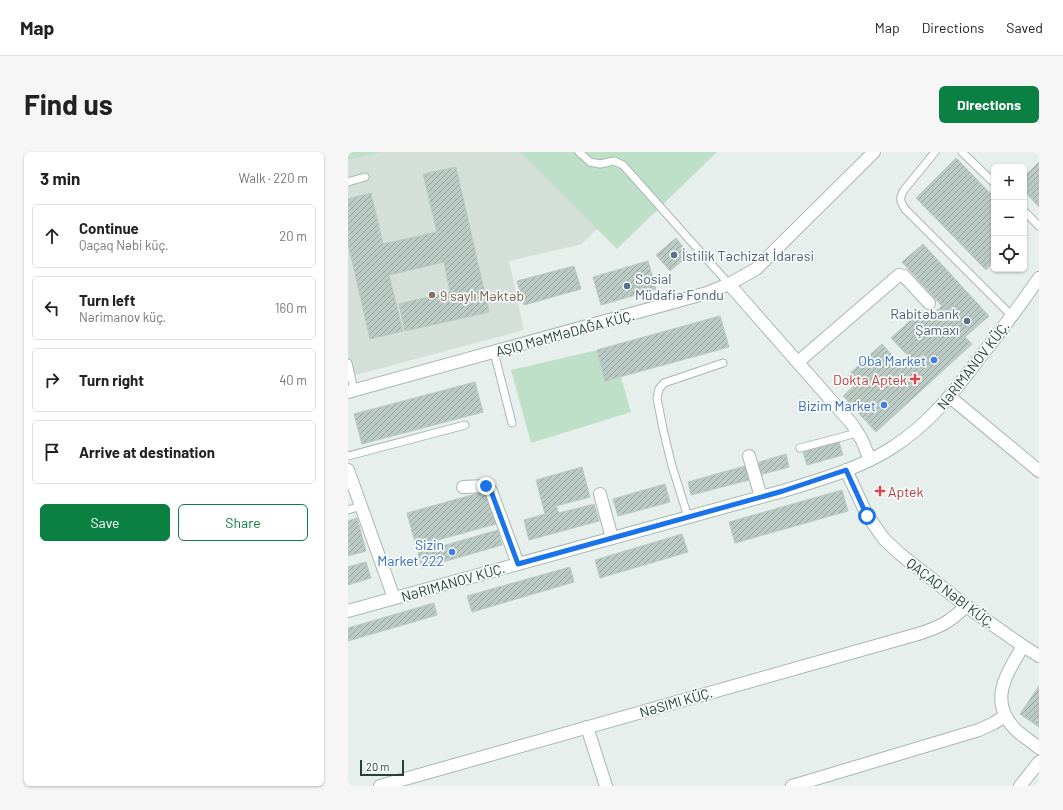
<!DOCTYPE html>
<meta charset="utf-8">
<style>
:root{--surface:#fff;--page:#f6f6f6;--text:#222;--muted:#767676;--line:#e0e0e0;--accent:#0b8043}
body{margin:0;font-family:Barlow,sans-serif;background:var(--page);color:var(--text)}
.controls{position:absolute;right:12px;top:12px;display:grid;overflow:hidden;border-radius:6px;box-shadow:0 1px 3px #0004}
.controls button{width:36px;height:36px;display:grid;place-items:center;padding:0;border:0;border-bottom:1px solid var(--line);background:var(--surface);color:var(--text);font:20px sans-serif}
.scale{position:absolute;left:12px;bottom:10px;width:44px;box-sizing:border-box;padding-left:4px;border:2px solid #24423a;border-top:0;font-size:11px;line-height:14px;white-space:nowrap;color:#24423a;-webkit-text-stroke:3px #f7fbf9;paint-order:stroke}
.stop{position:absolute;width:12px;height:12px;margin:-9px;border:3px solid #1a73e8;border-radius:50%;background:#fff}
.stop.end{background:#1a73e8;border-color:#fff;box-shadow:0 1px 4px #0008}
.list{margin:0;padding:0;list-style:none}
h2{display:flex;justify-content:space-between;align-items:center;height:52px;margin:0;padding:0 16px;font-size:17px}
h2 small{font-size:13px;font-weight:400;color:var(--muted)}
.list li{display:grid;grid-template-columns:26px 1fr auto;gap:12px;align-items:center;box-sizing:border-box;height:64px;margin:0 8px 8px;padding:0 8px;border:1px solid var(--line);border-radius:6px}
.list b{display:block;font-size:15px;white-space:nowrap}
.list p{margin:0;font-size:13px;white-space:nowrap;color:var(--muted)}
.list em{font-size:13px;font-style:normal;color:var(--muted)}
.actions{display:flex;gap:8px;padding:12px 16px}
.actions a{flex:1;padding:9px 0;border:1px solid var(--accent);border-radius:6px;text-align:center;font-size:14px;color:var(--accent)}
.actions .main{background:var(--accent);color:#fff}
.icon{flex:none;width:22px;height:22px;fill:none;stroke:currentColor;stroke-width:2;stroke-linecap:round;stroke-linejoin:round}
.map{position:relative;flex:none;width:691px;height:634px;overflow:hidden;border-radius:6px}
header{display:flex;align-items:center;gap:24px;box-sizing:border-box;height:56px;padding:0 20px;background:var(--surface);border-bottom:1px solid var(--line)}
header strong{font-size:19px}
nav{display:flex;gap:22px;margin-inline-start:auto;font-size:14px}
.intro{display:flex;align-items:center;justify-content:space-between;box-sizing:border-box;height:96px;padding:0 24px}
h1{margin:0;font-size:28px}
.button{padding:10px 18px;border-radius:6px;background:var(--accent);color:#fff;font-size:14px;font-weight:700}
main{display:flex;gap:24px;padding:0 24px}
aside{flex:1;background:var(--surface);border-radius:6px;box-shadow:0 1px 3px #0004}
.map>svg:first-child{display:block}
.built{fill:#d4dfda}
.green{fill:#bfe0c8}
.building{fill:url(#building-hatch);stroke:#b8c9c2}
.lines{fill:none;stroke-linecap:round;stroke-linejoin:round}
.service-casing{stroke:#a8b8b2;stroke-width:9}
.minor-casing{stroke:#a8b8b2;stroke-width:14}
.secondary-casing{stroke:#a4bbb3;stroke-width:14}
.service{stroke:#fff;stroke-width:7}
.minor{stroke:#fff;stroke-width:12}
.secondary{stroke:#fff;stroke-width:12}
.route{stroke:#1a73e8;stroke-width:5}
.service-dot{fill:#5c6f8a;stroke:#f7fbf9;stroke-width:1.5}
.education-dot{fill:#8d6e63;stroke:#f7fbf9;stroke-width:1.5}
.shop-dot{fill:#3f7fe0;stroke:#f7fbf9;stroke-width:1.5}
.health-dot{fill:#e0444e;stroke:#f7fbf9;stroke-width:1.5}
.labels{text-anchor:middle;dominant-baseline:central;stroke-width:3.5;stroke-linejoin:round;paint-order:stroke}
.service-label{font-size:14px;fill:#4e5e75;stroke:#f7fbf9;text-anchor:start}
.education-label{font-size:14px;fill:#785e54;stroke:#f7fbf9;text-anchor:start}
.street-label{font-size:14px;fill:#24423a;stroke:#f7fbf9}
.shop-label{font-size:14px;fill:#366cbe;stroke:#f7fbf9;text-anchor:end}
.health-label{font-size:14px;fill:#be3a42;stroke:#f7fbf9;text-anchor:end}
</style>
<header>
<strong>Map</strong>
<nav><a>Map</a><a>Directions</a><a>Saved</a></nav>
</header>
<div class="intro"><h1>Find us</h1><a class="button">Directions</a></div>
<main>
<aside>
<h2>3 min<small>Walk · 220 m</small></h2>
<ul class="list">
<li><svg class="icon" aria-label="ahead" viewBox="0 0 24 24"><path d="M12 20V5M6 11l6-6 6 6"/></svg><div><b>Continue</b><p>Qaçaq Nəbi küç.</p></div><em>20 m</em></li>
<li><svg class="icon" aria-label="left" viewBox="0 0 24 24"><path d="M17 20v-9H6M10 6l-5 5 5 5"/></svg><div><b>Turn left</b><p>Nərimanov küç.</p></div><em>160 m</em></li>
<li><svg class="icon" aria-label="right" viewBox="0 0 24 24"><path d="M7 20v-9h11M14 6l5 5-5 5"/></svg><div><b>Turn right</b></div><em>40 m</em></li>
<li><svg class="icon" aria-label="arrive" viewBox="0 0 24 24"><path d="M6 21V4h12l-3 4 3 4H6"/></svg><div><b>Arrive at destination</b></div></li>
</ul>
<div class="actions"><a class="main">Save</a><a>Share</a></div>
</aside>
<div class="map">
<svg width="691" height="634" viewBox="0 0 691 634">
<defs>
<pattern id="building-hatch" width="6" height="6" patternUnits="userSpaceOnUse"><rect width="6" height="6" fill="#bbcac4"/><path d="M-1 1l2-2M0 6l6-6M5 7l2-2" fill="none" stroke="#98a6a0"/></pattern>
</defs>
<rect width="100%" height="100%" fill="#e6efeb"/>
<!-- built -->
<path class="built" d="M0,0H172L249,77L234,92L161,109L176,178L0,225Z"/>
<!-- green -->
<g class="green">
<path d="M0,0H34L0,8Z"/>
<path d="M172,0H369L269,97Z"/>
<path d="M249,198L257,229L273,225L283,260L183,291L163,218Z"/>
</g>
<!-- building -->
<g class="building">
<path d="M608,6L646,45V110L638,118L568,46Z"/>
<path d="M691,10V55L676,39V25Z"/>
<path d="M108,15L141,160L57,179L51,152L102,140L96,110L41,123L55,179L22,187L0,91V47L23,41L35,92L89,80L75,22Z"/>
<path d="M328,86L341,103L322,119L308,103Z"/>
<path d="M575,92L641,164L617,185L624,192L528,280L495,244L508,232L500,223L534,192L555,215L563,207L543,186L574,158L581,165L594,154L554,110Z"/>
<path d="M300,109L308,137L253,153L245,125Z"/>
<path d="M226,114L233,137L176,153L169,129Z"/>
<path d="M372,164L381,195L257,229L249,198Z"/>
<path d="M127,230L135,260L14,292L6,262Z"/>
<path d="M491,290L495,303L459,313L455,300Z"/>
<path d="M438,302L441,315L411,323L408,311Z"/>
<path d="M397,314L401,328L343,343L340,330Z"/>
<path d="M234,315L242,345L208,354L211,361L246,352L251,369L181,388L176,368L197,362L188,328Z"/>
<path d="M317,332L322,350L270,364L265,347Z"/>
<path d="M494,338L500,359L387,391L381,370Z"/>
<path d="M138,339L148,372L68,394L59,361Z"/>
<path d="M9,366L18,399L0,404V369Z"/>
<path d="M150,378L154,393L74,416L70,401Z"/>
<path d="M334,382L340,400L252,426L247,408Z"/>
<path d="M18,410L23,426L0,433V415Z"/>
<path d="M222,415L226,430L124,460L119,444Z"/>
<path d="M86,451L89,463L0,489V476Z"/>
<path d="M691,534V575L672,562Z"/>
</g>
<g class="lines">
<defs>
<g id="service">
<path d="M231,0L242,10L252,12L266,9L275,13L381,132"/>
<path d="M587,0L556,38C551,46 552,49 557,57L664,164"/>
<path d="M614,0L646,31"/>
<path d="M0,30L17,25"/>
<path d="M676,59L691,74"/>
<path d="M146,200L164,271"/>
<path d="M0,211L6,238"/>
<path d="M452,296L509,281"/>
<path d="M0,304L117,273"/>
<path d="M0,358L13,354"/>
<path d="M340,365L324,314L315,277L309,246L311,237L316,231L375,211"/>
</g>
<g id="minor">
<path d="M381,132L504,272L514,288L522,308"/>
<path d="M450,210L551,123L556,124L581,151"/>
<path d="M0,240L359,141L381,132L408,117L526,0"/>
<path d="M602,245L691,319"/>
<path d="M401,304L413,345"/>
<path d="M0,318L46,446"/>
<path d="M498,318L519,363L536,387L552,402L618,454L675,494C658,523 639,550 669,579C676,585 684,590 691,596"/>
<path d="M115,335L138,334L143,339L170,412"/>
<path d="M252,342L264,386"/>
<path d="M675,494L691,504"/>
<path d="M239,575L258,634"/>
<path d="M32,634L570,482C592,475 602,470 618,454"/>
<path d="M444,634L631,578L646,571L657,564"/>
<path d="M672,634L691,610"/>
</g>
<path id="secondary" d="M0,459L435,339C471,328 510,317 542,297C582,272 606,240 633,204C653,179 672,153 691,126"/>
</defs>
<!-- service casing -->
<use href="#service" class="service-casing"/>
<!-- minor casing -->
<use href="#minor" class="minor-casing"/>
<!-- secondary casing -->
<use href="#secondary" class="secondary-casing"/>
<!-- service -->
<use href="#service" class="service"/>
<!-- minor -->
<use href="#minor" class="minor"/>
<!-- secondary -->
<use href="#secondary" class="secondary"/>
</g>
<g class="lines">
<!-- route -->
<path class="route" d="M138,334L143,339L170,412L435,339L498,318L519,364"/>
</g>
<!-- markers -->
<g class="service-dot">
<circle cx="326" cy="103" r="4"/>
<circle cx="279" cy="134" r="4"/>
<circle cx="619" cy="169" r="4"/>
</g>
<circle class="education-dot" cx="84" cy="143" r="4"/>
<g class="shop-dot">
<circle cx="586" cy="208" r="4"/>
<circle cx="536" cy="253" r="4"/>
<circle cx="104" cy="400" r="4"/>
</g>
<g class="health-dot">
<path d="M565 221h4v4h4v4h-4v4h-4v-4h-4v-4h4z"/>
<path d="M530 333h4v4h4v4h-4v4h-4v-4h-4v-4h4z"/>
</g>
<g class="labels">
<!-- service labels -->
<g class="service-label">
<text x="334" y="103">İstilik Təchizat İdarəsi</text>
<text x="287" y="126">Sosial<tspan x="287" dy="16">Müdafiə Fondu</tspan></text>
<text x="611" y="161" text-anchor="end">Rabitəbank<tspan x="611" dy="16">Şamaxı</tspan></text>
</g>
<!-- education labels -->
<g class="education-label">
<text x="92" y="143">9 saylı Məktəb</text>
</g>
<!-- street labels -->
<g class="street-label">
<text transform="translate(217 181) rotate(-15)">AŞIQ MƏMMƏDAĞA KÜÇ.</text>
<text transform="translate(625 213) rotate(-52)">NƏRIMANOV KÜÇ.</text>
<text transform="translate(105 430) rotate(-16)">NƏRIMANOV KÜÇ.</text>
<text transform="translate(603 441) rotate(37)">QAÇAQ NƏBI KÜÇ.</text>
<text transform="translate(328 550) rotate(-16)">NƏSIMI KÜÇ.</text>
</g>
<!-- shop labels -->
<g class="shop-label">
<text x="578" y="208">Oba Market</text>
<text x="528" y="253">Bizim Market</text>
<text x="96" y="392">Sizin<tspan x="96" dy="16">Market 222</tspan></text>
</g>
<!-- health labels -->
<g class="health-label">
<text x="559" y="227">Dokta Aptek</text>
<text x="540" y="339" text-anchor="start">Aptek</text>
</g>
</g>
</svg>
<div class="controls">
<button>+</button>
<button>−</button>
<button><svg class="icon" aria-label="locate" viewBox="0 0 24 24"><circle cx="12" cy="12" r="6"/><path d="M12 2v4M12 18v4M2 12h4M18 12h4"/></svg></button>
</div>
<div class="scale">20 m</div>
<div class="stop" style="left:519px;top:364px"></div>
<div class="stop end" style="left:138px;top:334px"></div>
</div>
</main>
